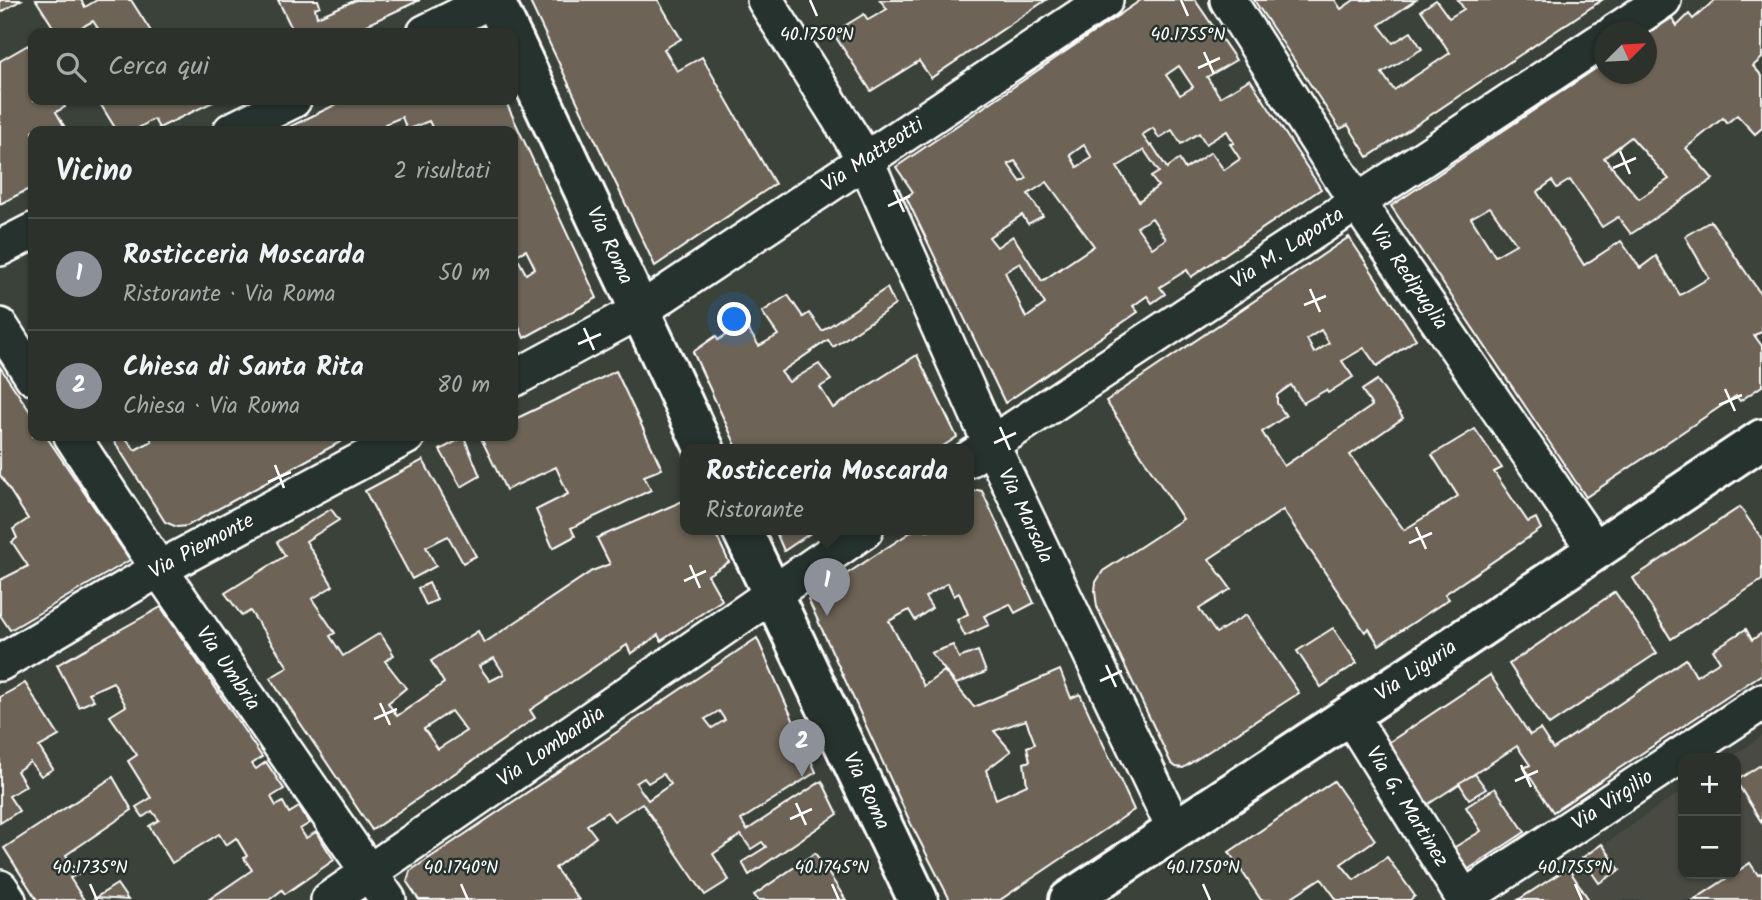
<!DOCTYPE html>
<html lang="it">
<meta charset="utf-8">
<style>
:root{--surface:#2c322b;--page:#343a33;--text:#f1f3f6;--muted:#a6aaa9;--line:#484d47;--accent:#8c9099}
body{margin:0;font-family:Kalam,sans-serif;background:var(--page);color:var(--text)}
.controls{position:absolute;right:21px;bottom:21px;display:grid;overflow:hidden;border-radius:14px;box-shadow:0 2px 5px #0004}
.controls button{width:63px;height:63px;display:grid;place-items:center;padding:0;border:0;border-bottom:2px solid var(--line);background:var(--surface);color:var(--text);font:35px sans-serif}
.compass{position:absolute;left:1594px;top:21px;width:63px;height:63px;border-radius:50%;background:var(--surface);box-shadow:0 2px 5px #0004;rotate:66deg}
.you{position:absolute;left:735px;top:320px;width:24px;height:24px;margin:-18px;border:5px solid #fff;border-radius:50%;background:#1a73e8;box-shadow:0 0 0 10px #1a73e833}
.badge{display:grid;place-items:center;width:46px;height:46px;border-radius:50%;background:var(--accent);color:#fff;font-size:23px;font-weight:700}
.pin{position:absolute;translate:-50% -58px;filter:drop-shadow(0 2px 4px #0008)}
.pin::after{content:'';position:absolute;top:37px;width:24px;height:21px;background:inherit;clip-path:polygon(0 0,100% 0,50% 100%)}
.popup{position:absolute;left:680px;top:444px;width:294px;height:91px;box-sizing:border-box;display:grid;place-content:center;border-radius:14px;background:var(--surface);filter:drop-shadow(0 2px 5px #0005);font-size:23px;white-space:nowrap;color:var(--muted)}
.popup b{font-size:26px;color:var(--text)}
.popup::after{content:'';position:absolute;left:50%;top:100%;margin-left:-14px;border:14px solid transparent;border-top-color:var(--surface)}
.list{margin:0;padding:0;list-style:none}
h2{display:flex;justify-content:space-between;align-items:center;height:91px;margin:0;padding:0 28px;font-size:30px}
h2 small{font-size:23px;font-weight:400;color:var(--muted)}
.list li{display:grid;grid-template-columns:46px 1fr auto;gap:21px;align-items:center;box-sizing:border-box;height:112px;padding:0 28px;border-top:2px solid var(--line)}
.list b{display:block;font-size:26px;white-space:nowrap}
.list p{margin:0;font-size:23px;white-space:nowrap;color:var(--muted)}
.list em{font-size:23px;font-style:normal;color:var(--muted)}
.icon{flex:none;width:38px;height:38px;fill:none;stroke:currentColor;stroke-width:2;stroke-linecap:round;stroke-linejoin:round}
.map{position:relative;flex:none;width:1762px;height:900px;overflow:hidden}
.search{position:absolute;background:var(--surface);box-shadow:0 2px 5px #0004;left:28px;top:28px;width:490px;height:77px;display:flex;align-items:center;gap:18px;box-sizing:border-box;padding:0 24px;border-radius:14px;color:var(--muted);font-size:26px}
.panel{position:absolute;background:var(--surface);box-shadow:0 2px 5px #0004;left:28px;top:126px;width:490px;height:315px;border-radius:14px}
.map>svg:first-child{display:block}
.built{fill:#4a4c42}
.building{fill:#6d6456;stroke:#fff;stroke-width:2;fill-rule:evenodd}
.lines{fill:none;stroke-linecap:round;stroke-linejoin:round}
.minor-casing{stroke:#fff;stroke-width:40}
.tertiary-casing{stroke:#fff;stroke-width:44}
.secondary-casing{stroke:#fff;stroke-width:44}
.minor{stroke:#26332d;stroke-width:35}
.tertiary{stroke:#26332d;stroke-width:38}
.secondary{stroke:#26332d;stroke-width:38}
.ticks{fill:none;stroke:#fff;stroke-width:2.5}
.labels{text-anchor:middle;dominant-baseline:central;stroke-width:5;stroke-linejoin:round;paint-order:stroke}
.street-label{font-size:21px;fill:#fff;stroke:#26332d}
.ticks-label{font-size:18px;text-anchor:middle;fill:#fff;stroke:#26332d;stroke-width:5;stroke-linejoin:round;paint-order:stroke}
</style>
<div class="map">
<svg width="1762" height="900" viewBox="0 0 1762 900">
<rect width="100%" height="100%" fill="#3b4239"/>
<filter id="ink" filterUnits="userSpaceOnUse"><feTurbulence type="fractalNoise" baseFrequency=".0143" numOctaves="2"/><feDisplacementMap in="SourceGraphic" scale="14" xChannelSelector="R" yChannelSelector="G"/><feConvolveMatrix kernelMatrix="1 2 1 2 8 2 1 2 1" color-interpolation-filters="sRGB"/></filter>
<g filter="url(#ink)">
<!-- built -->
<path class="built" d="M1762,736V900H1523L1683,790V874H1736V758H1730Z"/>
<!-- building -->
<g class="building">
<path d="M0,0H21L0,13Z"/>
<path d="M36,0H81L85,7L97,0H131L152,33H101L93,21L71,33H57Z"/>
<path d="M278,0H318L320,6L315,8L317,17L356,0H420L349,33H294Z"/>
<path d="M529,0H658L681,39L664,49L677,71L702,57L775,184L655,266Z"/>
<path d="M880,0H1046L931,78L919,61L871,91L833,33L864,14L868,20L887,9Z"/>
<path d="M1141,0H1195L1236,60L1207,77L1220,97L1250,79L1321,189L1191,277L1187,270L1160,287L1165,294L1152,303L1147,296L1133,306L1138,312L1005,403L906,197L913,192L896,167ZM1179,66L1193,87L1180,95L1166,75ZM1153,128L1159,138L1172,130L1181,144L1199,133L1206,144L1227,131L1234,143L1230,144L1240,159L1224,170L1211,152L1185,169L1179,159L1167,168L1152,145L1150,146L1142,135ZM1084,145L1092,158L1077,167L1070,155ZM1144,150L1159,172L1151,177L1158,186L1139,201L1117,167ZM1015,161L1027,178L1021,182L1008,164ZM1047,182L1094,246L1042,281L1013,236L997,247L989,237L1022,215L1028,224L1043,216L1028,194ZM1152,218L1166,239L1152,248L1137,227ZM1020,263L1045,304L1026,318L1005,272Z"/>
<path d="M1254,0H1335L1341,9L1354,0H1416L1379,25L1393,43L1411,32L1422,49L1382,73L1394,90L1450,53L1421,10L1436,0L1449,18L1464,9L1458,0H1602L1368,157L1348,125L1340,129Z"/>
<path d="M1715,0H1762V58L1753,66L1762,76V128L1755,134L1737,115L1727,123L1723,118L1686,148L1713,179L1631,234L1618,217L1602,227L1570,180L1557,188L1552,181L1537,192L1584,265L1621,241L1640,268L1656,256L1680,295L1709,278L1685,236L1711,221L1762,296V332L1754,335L1762,346V386L1740,401L1736,396L1586,497L1391,206L1604,63V74H1646V35L1672,18L1677,26L1689,14L1693,19ZM1631,137L1669,179L1639,199L1604,158ZM1490,207L1516,244L1495,256L1471,218Z"/>
<path d="M28,45L33,54V100H61L65,107L56,112L67,131H33V187L0,204V61Z"/>
<path d="M98,100H217L159,128L154,119L133,131H117Z"/>
<path d="M345,100H505L597,298L524,338L513,312V131H434L429,121L407,130L402,117L385,124L388,131H281ZM526,250L535,268L526,274L516,255Z"/>
<path d="M1349,237L1416,339L1377,366L1364,348L1342,361L1353,377L1328,393L1326,390L1303,403L1291,385L1277,395V403L1286,416L1262,432L1284,466L1372,406L1362,390L1377,380L1403,418L1350,455L1404,530L1458,496L1432,455L1475,429L1502,468L1494,472L1528,522L1536,518L1541,529L1445,594L1449,599L1379,645L1369,629L1365,632L1283,510L1209,559L1231,589L1199,609L1216,633L1246,615L1299,693L1183,768L1176,767L1171,763L1097,607L1095,591L1096,582L1103,571L1183,519L1106,401ZM1321,330L1329,343L1314,353L1307,339Z"/>
<path d="M887,288L895,305L833,347L828,340L781,372L789,382L819,364L831,380L820,387L833,408L917,355L957,437L937,450H738L693,352L716,336L718,340L744,323L759,346L778,335L762,312L788,295L803,317L809,313L822,331Z"/>
<path d="M0,367L33,416V436H46L130,560L10,630L0,615V580L28,566L12,542L17,538L13,529L28,519L0,475Z"/>
<path d="M616,371L662,469L644,476L651,490L571,528L575,536L553,548L536,510L568,494L556,467L506,490L480,436H513V420Z"/>
<path d="M111,436H124L135,450L152,441L149,436H351L187,526L177,527L165,522Z"/>
<path d="M464,437L480,476L461,487L440,450Z"/>
<path d="M423,460L476,556L463,563L448,536L426,547L436,566L412,579L365,491Z"/>
<path d="M977,490L982,491L1034,603L1015,613L1010,604L984,616L989,625L965,636L957,620L968,614L959,593L954,596L948,583L925,597L932,608L915,620L909,610L889,621L924,686L944,671L974,707L1060,670L1071,698L1080,694L1134,810L1000,900H950L911,824L808,599L914,530H969V495ZM1026,720L1035,744L1027,747L1030,761L1024,763L1027,785L996,799L986,770L1011,751L994,731Z"/>
<path d="M685,500V530H714L729,562L708,575L722,600L661,641L658,635L631,654L627,645L530,710L535,718L372,830L270,678L288,667L250,611L242,616L225,593L285,556L277,542L331,509L339,520L306,541L333,586L312,599L335,633L330,636L343,656L380,633L394,655L385,661L406,688L388,703L397,716L444,683L431,661L478,631L484,643L592,571L610,564L597,538ZM494,658L504,674L490,681L479,666ZM451,711L466,731L438,749L424,729Z"/>
<path d="M1740,507L1762,539V580L1671,639L1633,578Z"/>
<path d="M775,530H815L784,551Z"/>
<path d="M429,583L437,600L426,605L418,588Z"/>
<path d="M1615,592L1657,653L1549,725L1509,664Z"/>
<path d="M161,607L262,757L252,764L256,769L266,762L284,789L271,797L276,806L283,802L289,813L299,807L310,823L300,829L306,838L316,832L334,860L285,894L282,890L269,900H208L252,870L244,858L247,856L236,838L226,845L219,834L172,863L149,826L159,820L152,811L143,817L136,807L151,798L128,761L137,755L110,716L126,706L113,682L89,693L94,700L79,707L57,665Z"/>
<path d="M1333,628L1357,663L1321,687L1297,651Z"/>
<path d="M1746,629L1752,640L1762,633V674L1553,812L1524,768L1530,765L1517,746L1424,807L1382,747L1490,675L1530,735L1540,729L1553,749L1686,659L1696,676L1720,661L1713,650Z"/>
<path d="M757,638L816,772L741,820L747,830L822,781L838,814L749,875L742,862L766,847L762,842L751,849L741,835L713,854L729,880L705,895L642,803L614,821L607,812L587,825L596,837L555,868L579,900H419L407,882L410,871ZM719,711L725,720L712,728L705,719ZM663,774L671,784L648,800L636,783L644,778L648,783Z"/>
<path d="M953,645L959,658L978,651L986,672L956,684L931,653Z"/>
<path d="M25,683L59,736L39,747L53,769L41,776L30,762L17,771L26,786L9,796L19,811L0,823V697Z"/>
<path d="M1762,764V823L1736,781Z"/>
<path d="M1475,774L1486,789L1469,799L1459,783Z"/>
<path d="M113,777L132,810L66,855L78,874L70,878L84,900H37L4,848Z"/>
<path d="M1334,781L1375,840L1341,864L1354,880L1387,857L1415,896L1410,900H1337L1321,878L1287,900H1261L1229,852Z"/>
<path d="M1495,788L1525,832L1464,872L1450,850L1481,831L1466,807Z"/>
<path d="M1602,844L1620,870L1599,883L1582,858Z"/>
<path d="M815,853L846,900H758L754,895Z"/>
<path d="M1750,863L1758,875L1762,873V900H1694Z"/>
<path d="M1568,868L1589,900H1518Z"/>
<path d="M117,884L128,900L95,898Z"/>
</g>
<g class="lines">
<defs>
<g id="minor">
<path id="s1" d="M765,0L865,159L991,444L1175,830"/>
<path id="s2" d="M1228,0L1357,202L1596,551"/>
<path d="M1615,32L1663,0"/>
<path d="M425,33L491,0"/>
<path d="M231,131L293,100"/>
<path d="M0,248L33,231"/>
<path d="M0,326L33,377"/>
<path id="s3" d="M513,379L641,310L1105,0"/>
<path id="s4" d="M72,436L159,569L388,900"/>
<path id="s5" d="M969,459L1604,39"/>
<path id="s6" d="M0,663L159,569L407,436"/>
<path id="s7" d="M1350,715L1465,900"/>
<path d="M0,888L8,900"/>
<path id="s8" d="M1464,898L1762,702"/>
<path id="s9" d="M329,900L865,530"/>
</g>
<g id="tertiary">
<path id="s10" d="M1069,900L1350,715L1762,439"/>
</g>
<g id="secondary">
<path d="M494,0L510,33"/>
<path id="s11" d="M513,39L705,450"/>
<path id="s12" d="M742,530L918,900"/>
</g>
</defs>
<!-- minor casing -->
<use href="#minor" class="minor-casing"/>
<!-- tertiary casing -->
<use href="#tertiary" class="tertiary-casing"/>
<!-- secondary casing -->
<use href="#secondary" class="secondary-casing"/>
<!-- minor -->
<use href="#minor" class="minor"/>
<!-- tertiary -->
<use href="#tertiary" class="tertiary"/>
<!-- secondary -->
<use href="#secondary" class="secondary"/>
</g>
</g>
<!-- ticks -->
<path class="ticks" d="M810,0L817,16M1181,0L1188,16M1204,52L1214,74M1198,68L1220,58M1620,151L1630,174M1613,168L1636,158M894,190L904,212M888,206L910,196M1310,289L1320,312M1304,305L1326,296M584,328L594,350M578,344L601,334M1725,389L1735,411M1719,405L1742,395M1000,427L1010,450M994,443L1016,433M275,465L284,488M268,482L291,472M1416,527L1426,549M1409,543L1432,533M690,565L700,588M684,581L706,571M1106,665L1116,687M1100,681L1122,671M380,703L390,725M374,719L397,709M1521,765L1531,787M1515,781L1538,771M796,803L806,825M790,819L812,809M90,884L97,900M461,884L468,900M832,884L839,900M1203,884L1210,900M1575,884L1582,900"/>
<g class="labels">
<!-- street labels -->
<g class="street-label">
<text stroke="none"><textPath href="#s3" startOffset="424">Via Matteotti</textPath></text>
<text stroke="none"><textPath href="#s11" startOffset="228">Via Roma</textPath></text>
<text stroke="none"><textPath href="#s5" startOffset="382">Via M. Laporta</textPath></text>
<text stroke="none"><textPath href="#s2" startOffset="331">Via Redipuglia</textPath></text>
<text stroke="none"><textPath href="#s1" startOffset="579">Via Marsala</textPath></text>
<text stroke="none"><textPath href="#s6" startOffset="233">Via Piemonte</textPath></text>
<text stroke="none"><textPath href="#s4" startOffset="280">Via Umbria</textPath></text>
<text stroke="none"><textPath href="#s10" startOffset="416">Via Liguria</textPath></text>
<text stroke="none"><textPath href="#s9" startOffset="270">Via Lombardia</textPath></text>
<text stroke="none"><textPath href="#s12" startOffset="289">Via Roma</textPath></text>
<text stroke="none"><textPath href="#s8" startOffset="178">Via Virgilio</textPath></text>
<text stroke="none"><textPath href="#s7" startOffset="108">Via G. Martinez</textPath></text>
</g>
</g>
<g class="ticks-label">
<text x="817" y="40">40.1750°N</text>
<text x="1188" y="40">40.1755°N</text>
<text x="90" y="873">40.1735°N</text>
<text x="461" y="873">40.1740°N</text>
<text x="832" y="873">40.1745°N</text>
<text x="1203" y="873">40.1750°N</text>
<text x="1575" y="873">40.1755°N</text>
</g>
</svg>
<div class="controls">
<button>+</button>
<button>−</button>
</div>
<svg class="compass" viewBox="-18 -18 36 36"><path d="M0-13l5 13h-10z" fill="#e53935"/><path d="M0 13l5-13h-10z" fill="#a6aaa9"/></svg>
<div class="you"></div>
<div class="pin badge" style="left:827px;top:616px">1</div>
<div class="popup"><b>Rosticceria Moscarda</b>Ristorante</div>
<div class="pin badge" style="left:802px;top:777px">2</div>
<div class="search"><svg class="icon" aria-label="search" viewBox="0 0 24 24"><circle cx="10" cy="10" r="6"/><path d="M15 15l6 6"/></svg>Cerca qui</div>
<section class="panel">
<h2>Vicino<small>2 risultati</small></h2>
<ul class="list">
<li><span class="badge">1</span><div><b>Rosticceria Moscarda</b><p>Ristorante · Via Roma</p></div><em>50 m</em></li>
<li><span class="badge">2</span><div><b>Chiesa di Santa Rita</b><p>Chiesa · Via Roma</p></div><em>80 m</em></li>
</ul>
</section>
</div>
